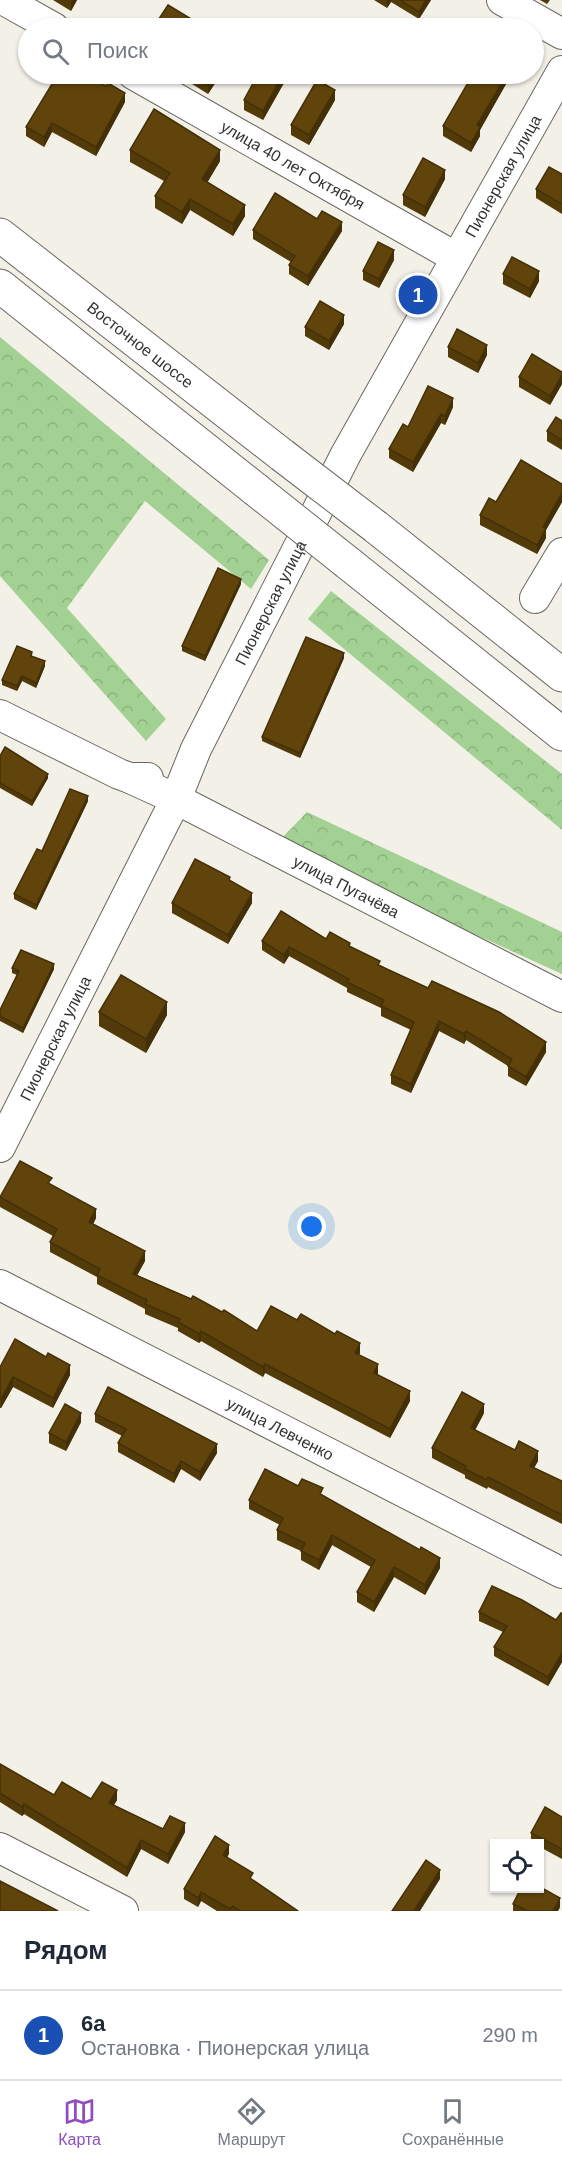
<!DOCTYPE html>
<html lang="ru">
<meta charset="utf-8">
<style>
:root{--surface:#fff;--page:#f2f2f3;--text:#1f2937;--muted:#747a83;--line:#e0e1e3;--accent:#8f4dc2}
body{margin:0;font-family:Arial,sans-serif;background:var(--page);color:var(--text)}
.controls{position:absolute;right:18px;bottom:18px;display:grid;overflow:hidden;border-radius:0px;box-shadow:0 2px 4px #0004}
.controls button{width:54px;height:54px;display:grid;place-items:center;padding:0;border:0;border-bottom:2px solid var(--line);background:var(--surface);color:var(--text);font:30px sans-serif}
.you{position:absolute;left:312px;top:1227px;width:21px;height:21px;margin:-15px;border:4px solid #fff;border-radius:50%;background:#1a73e8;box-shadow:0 0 0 9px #1a73e833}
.badge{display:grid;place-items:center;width:39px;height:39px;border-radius:50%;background:var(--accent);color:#fff;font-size:20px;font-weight:700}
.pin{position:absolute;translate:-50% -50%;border:3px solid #fff;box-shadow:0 2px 6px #0006}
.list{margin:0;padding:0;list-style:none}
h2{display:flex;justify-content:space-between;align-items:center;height:78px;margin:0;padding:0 24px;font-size:26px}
h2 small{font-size:20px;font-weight:400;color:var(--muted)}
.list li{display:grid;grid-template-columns:39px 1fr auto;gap:18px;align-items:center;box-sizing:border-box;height:90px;padding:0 24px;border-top:2px solid var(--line)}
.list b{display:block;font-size:22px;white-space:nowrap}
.list p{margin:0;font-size:20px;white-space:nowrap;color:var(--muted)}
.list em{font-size:20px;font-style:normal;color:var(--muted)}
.icon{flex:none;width:33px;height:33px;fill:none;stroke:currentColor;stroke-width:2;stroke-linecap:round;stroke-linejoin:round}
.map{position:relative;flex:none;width:562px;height:1911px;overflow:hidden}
.search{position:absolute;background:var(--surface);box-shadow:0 2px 4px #0004;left:18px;right:18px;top:18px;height:66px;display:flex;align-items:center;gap:15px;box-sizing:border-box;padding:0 21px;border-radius:33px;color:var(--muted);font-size:22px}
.sheet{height:168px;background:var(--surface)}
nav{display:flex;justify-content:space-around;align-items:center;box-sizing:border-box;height:84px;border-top:2px solid var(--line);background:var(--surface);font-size:16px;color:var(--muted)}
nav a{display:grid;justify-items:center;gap:3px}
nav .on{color:var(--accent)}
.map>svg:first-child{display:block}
.forest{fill:url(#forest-crowns)}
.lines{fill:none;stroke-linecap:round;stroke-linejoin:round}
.minor-casing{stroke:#6a6861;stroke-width:32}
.highway-casing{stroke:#6a6861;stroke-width:35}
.minor{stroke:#fff;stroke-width:30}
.highway{stroke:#fff;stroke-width:33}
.highway-bridge-casing{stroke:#6a6861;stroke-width:35;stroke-linecap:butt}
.highway-bridge{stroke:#fff;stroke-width:33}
.wall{fill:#533a09}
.shaded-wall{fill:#443008}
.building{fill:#61440b;stroke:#443008;stroke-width:1.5}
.labels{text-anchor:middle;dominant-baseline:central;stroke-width:6;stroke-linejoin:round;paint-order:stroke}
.street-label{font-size:16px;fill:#343330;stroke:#f2f0e7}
</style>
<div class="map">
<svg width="562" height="1911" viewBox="0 0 562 1911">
<defs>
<pattern id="forest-crowns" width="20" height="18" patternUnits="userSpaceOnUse" patternTransform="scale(1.5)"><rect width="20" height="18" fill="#a3d093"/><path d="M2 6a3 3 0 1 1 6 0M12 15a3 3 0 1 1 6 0" fill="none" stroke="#8db37f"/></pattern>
</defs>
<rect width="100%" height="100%" fill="#f2f0e7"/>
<!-- forest -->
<g class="forest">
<path d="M0,337L269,560L251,589L145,501L67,608L166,719L146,741L0,576Z"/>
<path d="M331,591L562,774V830L308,619Z"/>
<path d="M307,812L562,932V974L276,844Z"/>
</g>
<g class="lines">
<defs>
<g id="minor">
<path d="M4,0L54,28"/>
<path d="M502,0L562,34"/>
<path id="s1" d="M133,74L455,257"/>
<path d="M535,598L562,553"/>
<path d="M0,715L119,774L130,778H148"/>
<path id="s2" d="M130,778L176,799L562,997"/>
<path id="s3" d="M0,1147L176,799L196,749L346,454L562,71"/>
<path id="s4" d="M0,1285L562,1573"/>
<path d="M0,1848L123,1911"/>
</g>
<g id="highway">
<path id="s5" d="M0,235L282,455"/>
<path d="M0,286L255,489"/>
<path d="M376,527L562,675"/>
<path d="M348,563L562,734"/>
</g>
</defs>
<!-- minor casing -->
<use href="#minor" class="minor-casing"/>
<!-- highway casing -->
<use href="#highway" class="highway-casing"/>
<!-- minor -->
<use href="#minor" class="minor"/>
<!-- highway -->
<use href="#highway" class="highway"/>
<defs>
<g id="highway-bridge">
<path d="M282,455L376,527"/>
<path d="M255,489L348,563"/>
</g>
</defs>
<!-- highway-bridge casing -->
<use href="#highway-bridge" class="highway-bridge-casing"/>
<!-- highway-bridge -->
<use href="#highway-bridge" class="highway-bridge"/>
</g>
<!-- wall -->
<g class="wall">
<path d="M53,0H77L71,11Z"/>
<path d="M374,0H431L419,19L391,2L387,8Z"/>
<path d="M540,0H550L547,4Z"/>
<path d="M176,74H221L208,94Z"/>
<path d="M289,74L263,120L244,110V100Z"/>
<path d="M510,77L480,130V136L471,152L443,136V126Z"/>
<path d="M335,100L309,145L291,135V125Z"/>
<path d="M125,102L96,156L52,132L44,147L26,136V127Z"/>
<path d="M130,150L220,161L207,183L245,216L233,236L190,210L182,224L155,208V196L164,181L130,162Z"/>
<path d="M562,174V214L536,198V189Z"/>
<path d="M445,179L425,217L403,205V195Z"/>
<path d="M317,219L342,231L308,286L289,274V265L291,262L253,239V230Z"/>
<path d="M394,260L379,288L363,280V271Z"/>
<path d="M503,274L539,281L530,298L503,284Z"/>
<path d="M344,324L329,350L305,336V327Z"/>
<path d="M448,347L487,355L478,373L448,357Z"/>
<path d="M562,372V384L550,405L519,387V377Z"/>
<path d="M453,407L445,425L441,423L413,472L389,458V449L408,427Z"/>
<path d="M562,421V450L547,441V431Z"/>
<path d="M562,484V502L546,530V538L537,554L480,525V515L496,502Z"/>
<path d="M241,584L205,661L182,651V646Z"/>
<path d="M32,656L45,666L36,688L22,681L17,691L2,685V680Z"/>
<path d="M344,658L300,758L262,741V737Z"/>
<path d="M0,756L48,778L32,806L0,788Z"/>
<path d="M88,801L36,910L14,899V894L42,851Z"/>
<path d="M230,881L252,903L228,944L172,913V903Z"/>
<path d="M326,939L350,947L380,965L546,1052L526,1086L508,1076V1066L466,1040L464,1044L439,1031L411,1093L391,1084V1075L411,1030L381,1016V1008L347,992V988L289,956L284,964L262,950V941Z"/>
<path d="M12,968L54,969L23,1033L0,1021V1010L17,975L12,973Z"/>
<path d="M99,1012L167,1015L146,1053L99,1026Z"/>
<path d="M52,1185L96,1218L93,1224L145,1261L137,1275L222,1312L257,1331L360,1353L359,1355L378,1374V1375L410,1401L390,1438L265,1373L263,1377L201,1341L199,1343L178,1331V1328L145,1314V1309L97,1284V1277L50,1252V1242L53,1236L0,1207V1197Z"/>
<path d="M0,1367L70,1375L53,1408L13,1387L1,1408H0Z"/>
<path d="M484,1413L475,1430L538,1461L534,1468L562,1481V1524L488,1487L487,1489L465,1478V1475L432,1458V1448Z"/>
<path d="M95,1414L217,1453L200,1481L181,1469L174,1483L118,1452V1443L122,1436L95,1422Z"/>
<path d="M81,1422L66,1451L49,1443V1433Z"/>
<path d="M298,1486L323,1495L440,1568L425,1595L394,1577L374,1612L357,1602V1592L371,1567L332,1545L319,1570L301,1560V1551L277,1540V1530L280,1525L249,1509V1500Z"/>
<path d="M479,1612L556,1620L562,1613V1662L548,1686L494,1656V1647L503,1632L479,1621Z"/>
<path d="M0,1764L54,1795L91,1799L117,1800L114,1805L163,1829L185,1832L168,1864L141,1849L127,1877L24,1814L22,1816L0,1802Z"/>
<path d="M562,1817V1859L540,1847V1844H534L531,1842V1833Z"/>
<path d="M229,1854L227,1857L253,1880L298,1911H217L201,1901L198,1907L184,1899V1889Z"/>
<path d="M513,1904L560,1907L558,1911H513Z"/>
</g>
<!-- shaded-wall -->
<g class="shaded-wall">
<path d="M72,0H77L71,11V2Z"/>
<path d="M387,0H391V2L387,8Z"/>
<path d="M426,0H431L419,19V12Z"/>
<path d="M215,74H221L208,94V85Z"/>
<path d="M283,74H289L263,120V111Z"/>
<path d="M507,74H515L510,77L480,130V136L471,152V143L477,125Z"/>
<path d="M335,90V100L309,145V135Z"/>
<path d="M125,93V102L96,156V147Z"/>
<path d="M52,123V132L44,147V137Z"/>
<path d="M220,150V161L202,191V179Z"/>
<path d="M445,170V179L425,217V207Z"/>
<path d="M190,199V210L182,224V212Z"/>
<path d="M245,205V216L233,236V224Z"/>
<path d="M342,222V231L308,286V276Z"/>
<path d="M394,250V260L379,288V279Z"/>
<path d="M539,271V281L530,298V289Z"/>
<path d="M344,315V324L329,350V341Z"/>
<path d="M487,345V355L478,373V363Z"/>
<path d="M562,375V384L550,405V396Z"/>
<path d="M453,398V407L445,425V416Z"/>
<path d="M441,414V423L413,472V462Z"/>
<path d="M562,493V502L546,530V538L537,554V545L543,527Z"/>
<path d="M241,579V584L205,661V656Z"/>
<path d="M344,653V658L300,758V753Z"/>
<path d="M45,661V666L36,688V683Z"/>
<path d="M22,676V681L17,691V686Z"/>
<path d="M48,774V778L32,806V801Z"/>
<path d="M88,796V801L36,910V905Z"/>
<path d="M252,893V903L228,944V935Z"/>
<path d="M289,947V956L284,964V955Z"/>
<path d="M54,964V969L23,1033V1028Z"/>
<path d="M167,1002V1015L146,1053V1039Z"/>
<path d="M439,1021V1031L411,1093V1084Z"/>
<path d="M466,1031V1040L464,1044V1034Z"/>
<path d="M546,1042V1052L526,1086V1077Z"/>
<path d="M96,1209V1218L89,1232V1222Z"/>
<path d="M145,1251V1261L133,1283V1274Z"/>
<path d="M201,1331V1341L199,1343V1334Z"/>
<path d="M360,1343V1353L355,1362V1353Z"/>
<path d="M265,1364V1373L263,1377V1367Z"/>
<path d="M378,1364V1374L374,1382V1373Z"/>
<path d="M70,1365V1375L53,1408V1398Z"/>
<path d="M13,1377V1387L1,1408V1399Z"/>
<path d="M410,1391V1401L390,1438V1429Z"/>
<path d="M484,1404V1413L471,1438V1428Z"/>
<path d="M81,1413V1422L66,1451V1442Z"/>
<path d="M217,1444V1453L200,1481V1472Z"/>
<path d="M538,1451V1461L530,1475V1466Z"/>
<path d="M181,1461V1469L174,1483V1474Z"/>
<path d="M332,1535V1545L319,1570V1560Z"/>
<path d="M440,1558V1568L425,1595V1585Z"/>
<path d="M394,1567V1577L374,1612V1602Z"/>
<path d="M562,1653V1662L548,1686V1677Z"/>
<path d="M117,1790V1800L109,1812V1803Z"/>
<path d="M24,1804V1814L22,1816V1807Z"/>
<path d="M185,1823V1832L168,1864V1854Z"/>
<path d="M141,1840V1849L127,1877V1868Z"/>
<path d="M229,1845V1854L223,1864V1855Z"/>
<path d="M440,1870V1879L420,1911H414Z"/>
<path d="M201,1892V1901L198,1907V1898Z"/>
<path d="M560,1898V1907L558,1911H553Z"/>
</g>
<!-- building -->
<g class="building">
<path d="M400,0H426L419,12Z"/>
<path d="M168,5L206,28H153Z"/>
<path d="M58,74H84L106,86L108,83L125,93L96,147L52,123L44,137L26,127Z"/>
<path d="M191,74H215L208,85Z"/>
<path d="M258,74H283L263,111L244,100Z"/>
<path d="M473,74H507L477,125L480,127L471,143L443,126Z"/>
<path d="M317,80L335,90L309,135L291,125Z"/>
<path d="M154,109L220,150L202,179L245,205L233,224L190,199L182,212L155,196L170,173L130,150Z"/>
<path d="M423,158L445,170L425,207L403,195Z"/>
<path d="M549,167L562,174V204L536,189Z"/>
<path d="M275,193L317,219L322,211L342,222L308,276L289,265L295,256L253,230Z"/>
<path d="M378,242L394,250L379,279L363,271Z"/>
<path d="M512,257L539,271L530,289L503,274Z"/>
<path d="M320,301L344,315L329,341L305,327Z"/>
<path d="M457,329L487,345L478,363L448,347Z"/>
<path d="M532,354L562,372V375L550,396L519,377Z"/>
<path d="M428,386L453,398L445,416L441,414L413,462L389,449L403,424L408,427Z"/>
<path d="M556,417L562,421V440L547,431Z"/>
<path d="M521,460L562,484V493L543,527L546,528L537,545L480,515L489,498L496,502Z"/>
<path d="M218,568L241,579L205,656L182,646Z"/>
<path d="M306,637L344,653L300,753L262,737Z"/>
<path d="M17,646L32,652L31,656L45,661L36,683L22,676L17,686L2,680Z"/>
<path d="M5,747L48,774L32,801L0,783V756Z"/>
<path d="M70,789L88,796L36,905L14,894L37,849L42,851Z"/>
<path d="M195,859L230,877L229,880L252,893L228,935L172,903Z"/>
<path d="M281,911L326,939L330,932L350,943L349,946L380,961L378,965L428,988L432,981L499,1012L546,1042L526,1077L508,1066L512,1059L466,1031L464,1034L439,1021L411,1084L391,1075L414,1022L381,1006L384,1000L347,982L349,979L289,947L284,955L262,941Z"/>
<path d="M21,950L54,964L23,1028L0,1016V1010L19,971L12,968Z"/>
<path d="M121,975L167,1002L146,1039L99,1012Z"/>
<path d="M20,1161L52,1178L48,1183L96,1209L89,1222L145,1251L133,1274L191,1299L193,1296L222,1312L224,1310L257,1331L271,1306L297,1320L301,1314L335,1334L337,1331L360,1343L355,1353L378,1364L374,1373L410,1391L390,1429L265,1364L263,1367L201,1331L199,1334L178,1322L180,1319L145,1304L147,1300L97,1275L100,1269L50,1242L57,1229L0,1197Z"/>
<path d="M15,1339L46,1357L48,1353L70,1365L53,1398L13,1377L1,1399L0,1398V1367Z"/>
<path d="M108,1387L217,1444L200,1472L181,1461L174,1474L118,1443L126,1429L95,1414Z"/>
<path d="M462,1392L484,1404L471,1428L515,1450L519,1441L538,1451L530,1466L562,1481V1515L488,1477L487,1480L465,1469L466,1466L432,1448Z"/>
<path d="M65,1404L81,1413L66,1442L49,1433Z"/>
<path d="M265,1469L298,1486L302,1479L323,1488L320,1494L420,1550L421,1547L440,1558L425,1585L394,1567L374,1602L357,1592L375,1560L332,1535L319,1560L301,1551L305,1543L277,1530L283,1518L249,1500Z"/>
<path d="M492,1586L522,1600L556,1620L561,1613H562V1653L548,1677L494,1647L507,1626L479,1612Z"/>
<path d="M0,1764L54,1795L62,1782L91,1799L102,1782L117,1790L109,1803L163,1829L170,1816L185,1823L168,1854L141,1840L127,1868L24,1804L22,1807L0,1793Z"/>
<path d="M545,1807L562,1817V1849L531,1833Z"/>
<path d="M215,1836L229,1845L223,1855L253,1873L250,1878L298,1911H240L233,1906L230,1909L201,1892L198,1898L184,1889Z"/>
<path d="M426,1860L440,1870L414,1911H392Z"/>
<path d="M0,1881L58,1911H0Z"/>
<path d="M540,1887L560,1898L553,1911H528L513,1904L521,1888H540Z"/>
</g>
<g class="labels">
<!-- street labels -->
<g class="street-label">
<text stroke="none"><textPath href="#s1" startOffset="184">улица 40 лет Октября</textPath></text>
<text stroke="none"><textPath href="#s3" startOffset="1094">Пионерская улица</textPath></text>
<text stroke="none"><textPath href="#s5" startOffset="178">Восточное шоссе</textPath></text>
<text stroke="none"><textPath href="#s3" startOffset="608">Пионерская улица</textPath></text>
<text stroke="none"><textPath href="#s2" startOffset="242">улица Пугачёва</textPath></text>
<text stroke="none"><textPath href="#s3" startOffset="122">Пионерская улица</textPath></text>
<text stroke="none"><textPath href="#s4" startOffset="315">улица Левченко</textPath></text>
</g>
</g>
</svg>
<div class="controls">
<button><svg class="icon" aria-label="locate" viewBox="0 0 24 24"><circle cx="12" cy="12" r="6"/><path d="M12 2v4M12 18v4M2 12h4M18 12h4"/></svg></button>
</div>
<div class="you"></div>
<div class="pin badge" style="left:418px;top:295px;background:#1a4fb4">1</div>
<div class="search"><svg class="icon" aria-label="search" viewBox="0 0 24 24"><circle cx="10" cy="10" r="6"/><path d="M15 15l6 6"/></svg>Поиск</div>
</div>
<section class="sheet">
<h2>Рядом<small></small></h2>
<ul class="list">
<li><span class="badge" style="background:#1a4fb4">1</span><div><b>6а</b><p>Остановка · Пионерская улица</p></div><em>290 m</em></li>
</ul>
</section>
<nav>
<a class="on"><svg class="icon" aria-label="map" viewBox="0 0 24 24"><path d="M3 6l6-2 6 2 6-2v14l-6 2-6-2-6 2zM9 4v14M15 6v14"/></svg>Карта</a>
<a><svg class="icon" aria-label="directions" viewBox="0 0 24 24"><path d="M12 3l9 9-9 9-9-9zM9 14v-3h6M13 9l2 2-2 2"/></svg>Маршрут</a>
<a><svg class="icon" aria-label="saved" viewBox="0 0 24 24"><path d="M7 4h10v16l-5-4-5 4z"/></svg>Сохранённые</a>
</nav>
